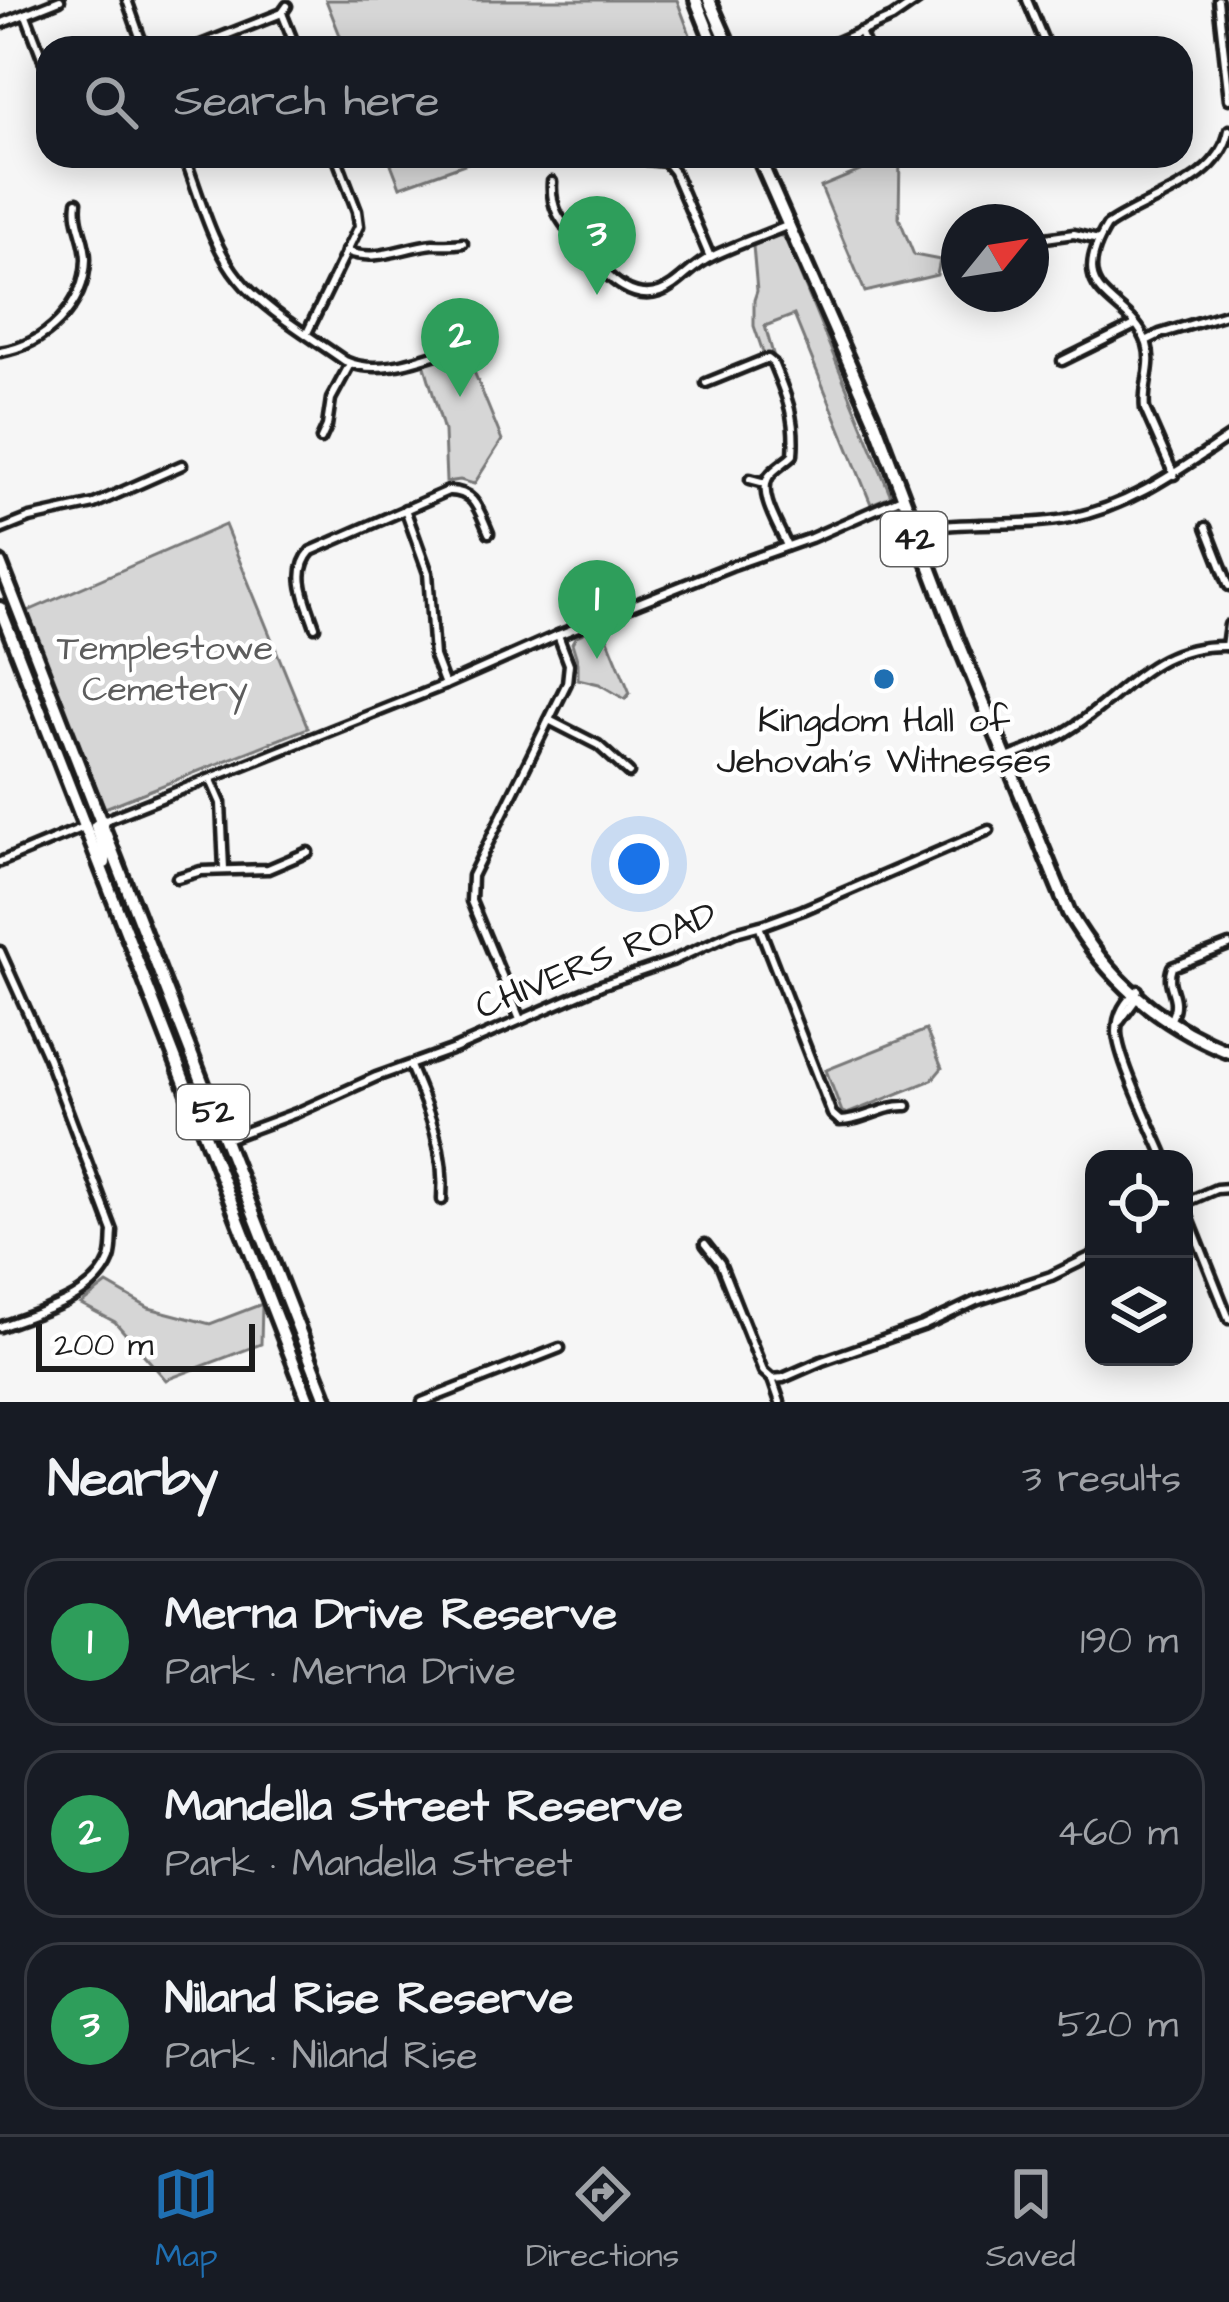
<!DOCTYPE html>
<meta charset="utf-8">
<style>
:root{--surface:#171b24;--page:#242831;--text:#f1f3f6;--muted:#9ea1a6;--line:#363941;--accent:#1f6fb2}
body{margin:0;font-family:"Architects Daughter",sans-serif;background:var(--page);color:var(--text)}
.controls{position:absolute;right:36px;bottom:36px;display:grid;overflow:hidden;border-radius:24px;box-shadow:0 6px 30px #0003}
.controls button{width:108px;height:108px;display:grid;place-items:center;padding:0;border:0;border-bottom:3px solid var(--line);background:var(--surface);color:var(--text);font:60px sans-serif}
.compass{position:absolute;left:941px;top:204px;width:108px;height:108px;border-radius:50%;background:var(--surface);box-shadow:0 6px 30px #0003;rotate:60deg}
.scale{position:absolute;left:36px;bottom:30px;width:219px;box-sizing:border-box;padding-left:12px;border:6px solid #1c1c1c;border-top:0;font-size:33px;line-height:42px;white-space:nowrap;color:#1c1c1c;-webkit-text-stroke:9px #fff;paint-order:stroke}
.you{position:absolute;left:639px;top:864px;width:42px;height:42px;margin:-30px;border:9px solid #fff;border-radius:50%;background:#1a73e8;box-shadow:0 0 0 18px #1a73e833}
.badge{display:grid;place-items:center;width:78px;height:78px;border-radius:50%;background:var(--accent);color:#fff;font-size:39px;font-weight:700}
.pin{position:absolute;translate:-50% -99px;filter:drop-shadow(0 3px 6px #0008)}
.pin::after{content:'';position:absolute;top:63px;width:42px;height:36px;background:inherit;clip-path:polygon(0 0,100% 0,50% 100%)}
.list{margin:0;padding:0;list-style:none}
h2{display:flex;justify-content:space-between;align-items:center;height:156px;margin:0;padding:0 48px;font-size:51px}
h2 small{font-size:39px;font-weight:400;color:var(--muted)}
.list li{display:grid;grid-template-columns:78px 1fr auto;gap:36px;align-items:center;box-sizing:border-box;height:168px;margin:0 24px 24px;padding:0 24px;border:3px solid var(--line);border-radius:36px}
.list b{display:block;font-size:45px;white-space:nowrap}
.list p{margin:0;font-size:39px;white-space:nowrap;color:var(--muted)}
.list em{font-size:39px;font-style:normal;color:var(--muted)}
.icon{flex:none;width:66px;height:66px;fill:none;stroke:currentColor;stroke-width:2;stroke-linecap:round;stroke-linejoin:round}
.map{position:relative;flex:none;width:1229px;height:1402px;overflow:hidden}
.search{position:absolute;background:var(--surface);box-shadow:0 6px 30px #0003;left:36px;right:36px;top:36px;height:132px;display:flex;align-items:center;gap:30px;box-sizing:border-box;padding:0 42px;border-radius:36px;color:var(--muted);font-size:45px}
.sheet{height:732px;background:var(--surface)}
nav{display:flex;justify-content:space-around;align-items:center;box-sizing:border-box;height:168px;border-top:3px solid var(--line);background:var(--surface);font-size:33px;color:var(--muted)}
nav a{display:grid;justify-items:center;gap:6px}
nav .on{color:var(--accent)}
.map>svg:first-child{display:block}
.green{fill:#d6d6d6;stroke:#797979;stroke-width:3}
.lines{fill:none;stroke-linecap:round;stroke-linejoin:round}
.minor-casing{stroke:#1c1c1c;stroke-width:15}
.primary-casing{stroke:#1c1c1c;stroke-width:20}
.minor{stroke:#fff;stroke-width:6}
.primary{stroke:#fff;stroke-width:10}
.poi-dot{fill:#1f6fb2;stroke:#fff;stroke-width:4.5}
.labels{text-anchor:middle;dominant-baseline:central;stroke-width:9;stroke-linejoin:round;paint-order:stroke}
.shield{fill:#fff;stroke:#606060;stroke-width:3}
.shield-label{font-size:33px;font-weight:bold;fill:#1c1c1c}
.park-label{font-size:36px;fill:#5d5d5d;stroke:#fff}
.poi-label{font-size:36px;fill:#1c1c1c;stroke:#fff}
.street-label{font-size:36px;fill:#1c1c1c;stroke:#fff}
</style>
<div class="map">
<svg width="1229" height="1402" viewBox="0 0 1229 1402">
<rect width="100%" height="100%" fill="#f6f6f6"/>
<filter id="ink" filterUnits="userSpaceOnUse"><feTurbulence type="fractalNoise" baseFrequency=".00833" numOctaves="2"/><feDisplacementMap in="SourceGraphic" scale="24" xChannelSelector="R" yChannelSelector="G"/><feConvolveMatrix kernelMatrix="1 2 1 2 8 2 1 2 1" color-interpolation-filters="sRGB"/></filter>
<g filter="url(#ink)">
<!-- green -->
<g class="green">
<path d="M326,0H677L695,48H345Z"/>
<path d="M388,156H487L400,187Z"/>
<path d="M873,156H900L899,218L914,255L940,260L937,275L865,292L821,187L867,168Z"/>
<path d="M777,235L785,237L891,496L871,504L794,315L765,326L773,354L764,355L754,326V300L757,291L753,246Z"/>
<path d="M466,352L502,440L474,484L460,480L446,482L444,431L424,363Z"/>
<path d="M225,525L308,728L105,808L26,612Z"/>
<path d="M602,625L630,693L625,699L599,684L578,679V663L572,643L576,636Z"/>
<path d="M926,1030L942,1068L932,1080L847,1114L842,1112L826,1070Z"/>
<path d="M107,1284L149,1308L210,1324L262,1304L261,1344L166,1380L115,1322L81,1304Z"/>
</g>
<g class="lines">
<defs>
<g id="minor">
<path d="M127,0L144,48"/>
<path d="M1027,0L1047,48"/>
<path d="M1218,0L1229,99"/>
<path d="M282,13L296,48"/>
<path d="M26,15L48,73"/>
<path d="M0,24L60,0"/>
<path d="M860,32L867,48"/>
<path d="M193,48L282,13L287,6"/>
<path d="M823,48L892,18L918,0"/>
<path d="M184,156C200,196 211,245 239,279C262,308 313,338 345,361C383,378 429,355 468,344"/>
<path d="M647,160L666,162L674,172L710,257"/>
<path d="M552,182C550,213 564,224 582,247C605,274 635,312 673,285C686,276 696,264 711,257C735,245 763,236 789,225"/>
<path d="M1031,240L1074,234L1098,240"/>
<path d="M346,251C377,263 402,247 433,244C443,244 452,245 463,243"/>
<path d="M951,270L959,264"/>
<path d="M307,333L359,226L357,211L336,156"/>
<path d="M1146,341L1160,334L1229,313"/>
<path d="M0,352C44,345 85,307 86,259C86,239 74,223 77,202"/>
<path d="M1062,361L1135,325"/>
<path d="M706,383L763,360L768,359L773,363C787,397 796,417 793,455C786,462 775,468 769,476C757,494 780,528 787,546"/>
<path d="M321,439L327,426L331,399L350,364"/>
<path d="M1174,475L1145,409C1142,386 1154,367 1147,344C1131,296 1062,299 1107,226C1146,198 1220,183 1229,130"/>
<path d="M750,479L765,483"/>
<path d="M405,509L428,573L434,656L445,685"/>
<path d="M1206,527L1229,586"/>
<path d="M0,530L30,518L94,504L182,465"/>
<path d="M910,531C963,519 1018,528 1070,518C1131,506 1179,470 1229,437"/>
<path d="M315,627C307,602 291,573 311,551L448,491C475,490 479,511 489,533"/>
<path d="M1226,646L1229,625"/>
<path d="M549,720L598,745L629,773"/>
<path d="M1007,758C1027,750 1049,743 1067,731C1127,695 1150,643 1229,646"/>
<path d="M211,780L221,803L224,869"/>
<path d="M103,821L445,685L558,635L731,566L811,538L904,497"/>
<path d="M0,862L84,827"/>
<path d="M177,878L201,871L268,869L308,852"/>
<path d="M759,926L832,1114L840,1121C864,1121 883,1105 907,1106"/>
<path d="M0,951L48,1058L113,1231C112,1240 113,1251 110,1259C94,1300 37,1312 0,1327"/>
<path d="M1138,990C1125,1002 1117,1013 1117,1032C1118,1059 1153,1130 1165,1159"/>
<path d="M519,1017L471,901L472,876L567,683L569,664L558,635"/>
<path d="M1171,1019C1183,995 1164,989 1172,967L1229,945"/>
<path d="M1120,1021L1137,998"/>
<path d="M410,1066C429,1111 446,1151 442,1200"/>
<path d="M226,1139L296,1113L376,1077L454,1049L601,985L672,961L735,932L765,924L803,910L989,830"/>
<path d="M1184,1203L1216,1189L1229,1188"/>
<path d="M1184,1206L1229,1319"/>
<path d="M705,1244L720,1263L763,1371L772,1379L780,1402"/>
<path d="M772,1379L783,1378L822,1361L923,1326L976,1301L1051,1276L1094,1255"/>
<path d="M422,1402L560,1348"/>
</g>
<g id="primary">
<path d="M696,0L715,48"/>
<path d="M709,0L730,48"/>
<path d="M758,156L875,422L958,641L1069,913C1107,978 1158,1024 1229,1052"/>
<path d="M0,563L327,1402"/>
<path d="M0,608L309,1402"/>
<path d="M103,821L96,826L105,853V863"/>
</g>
</defs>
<!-- minor casing -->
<use href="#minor" class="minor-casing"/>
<!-- primary casing -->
<use href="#primary" class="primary-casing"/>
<!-- minor -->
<use href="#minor" class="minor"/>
<!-- primary -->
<use href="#primary" class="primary"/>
</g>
</g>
<!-- markers -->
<circle class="poi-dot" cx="884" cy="679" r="12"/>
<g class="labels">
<!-- shield labels -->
<g class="shield">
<rect x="881" y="512" width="66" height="54" rx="9"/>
<rect x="177" y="1085" width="72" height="54" rx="9"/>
</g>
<g class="shield-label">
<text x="914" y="539">42</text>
<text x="213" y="1112">52</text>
</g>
<!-- park labels -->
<g class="park-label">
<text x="165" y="648">Templestowe<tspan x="165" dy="41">Cemetery</tspan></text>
</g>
<!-- poi labels -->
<g class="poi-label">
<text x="884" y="720">Kingdom Hall of<tspan x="884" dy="41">Jehovah's Witnesses</tspan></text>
</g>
<!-- street labels -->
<g class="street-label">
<text transform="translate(596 961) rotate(-22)">CHIVERS ROAD</text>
</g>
</g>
</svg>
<div class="controls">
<button><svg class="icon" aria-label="locate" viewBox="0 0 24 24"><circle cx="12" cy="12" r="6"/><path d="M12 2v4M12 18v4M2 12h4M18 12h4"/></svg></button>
<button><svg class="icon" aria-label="layers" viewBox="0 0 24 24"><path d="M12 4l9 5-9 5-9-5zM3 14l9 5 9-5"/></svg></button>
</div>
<svg class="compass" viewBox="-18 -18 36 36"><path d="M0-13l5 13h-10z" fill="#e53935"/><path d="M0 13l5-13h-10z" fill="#9ea1a6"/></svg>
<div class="scale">200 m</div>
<div class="you"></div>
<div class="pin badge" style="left:597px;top:659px;background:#2e9e5b">1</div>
<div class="pin badge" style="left:460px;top:397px;background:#2e9e5b">2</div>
<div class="pin badge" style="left:597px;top:295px;background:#2e9e5b">3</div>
<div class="search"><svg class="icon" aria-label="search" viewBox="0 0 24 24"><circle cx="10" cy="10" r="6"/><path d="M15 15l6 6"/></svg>Search here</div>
</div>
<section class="sheet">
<h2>Nearby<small>3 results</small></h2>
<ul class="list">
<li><span class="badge" style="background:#2e9e5b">1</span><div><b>Merna Drive Reserve</b><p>Park · Merna Drive</p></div><em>190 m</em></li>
<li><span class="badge" style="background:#2e9e5b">2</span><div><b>Mandella Street Reserve</b><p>Park · Mandella Street</p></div><em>460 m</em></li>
<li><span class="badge" style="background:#2e9e5b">3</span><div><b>Niland Rise Reserve</b><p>Park · Niland Rise</p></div><em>520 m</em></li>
</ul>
</section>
<nav>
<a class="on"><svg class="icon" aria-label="map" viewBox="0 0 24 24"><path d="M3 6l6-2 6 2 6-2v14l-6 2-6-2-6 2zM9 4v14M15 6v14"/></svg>Map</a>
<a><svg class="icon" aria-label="directions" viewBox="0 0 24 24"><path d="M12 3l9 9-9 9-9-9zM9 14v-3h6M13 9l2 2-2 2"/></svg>Directions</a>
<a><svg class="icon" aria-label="saved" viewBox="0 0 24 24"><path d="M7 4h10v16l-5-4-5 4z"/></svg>Saved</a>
</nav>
